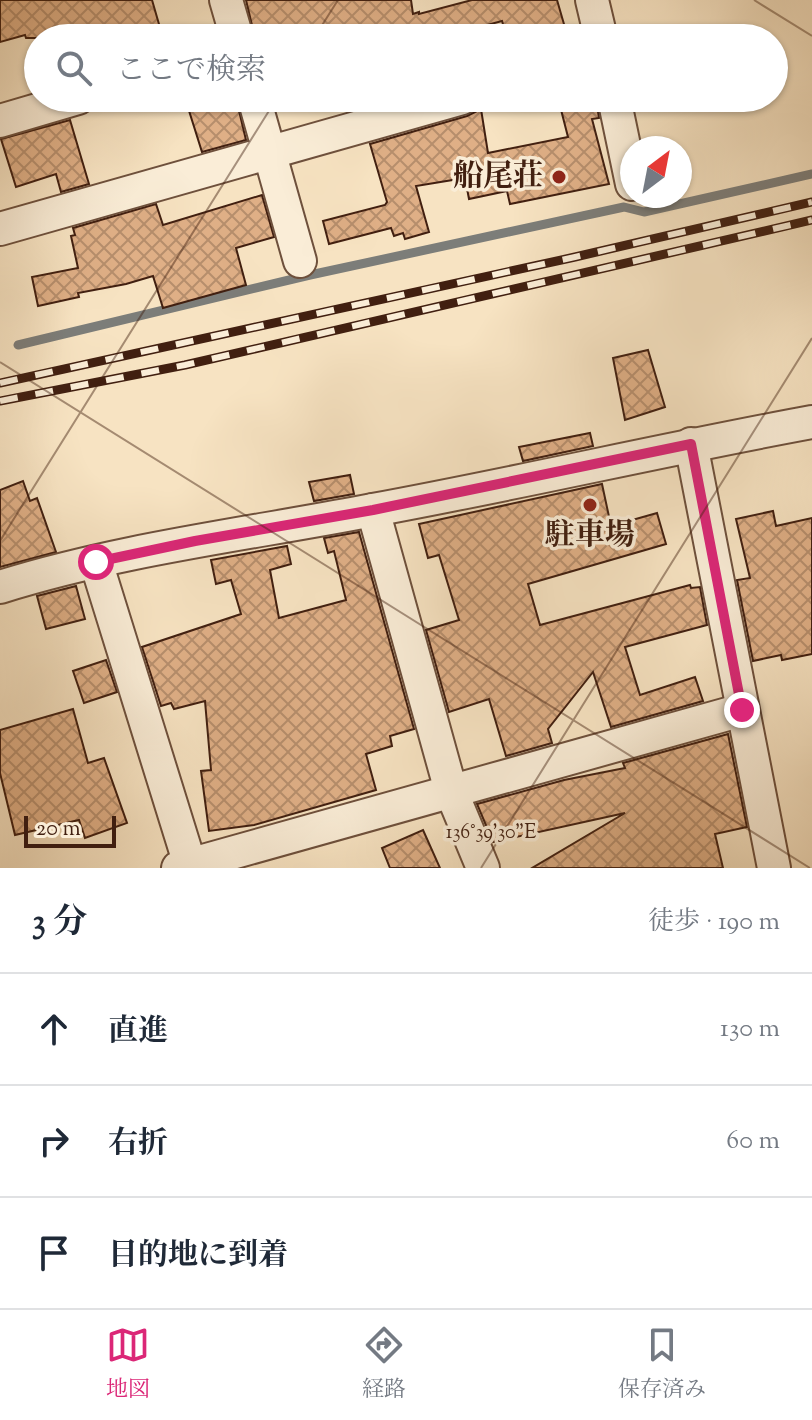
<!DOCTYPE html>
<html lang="ja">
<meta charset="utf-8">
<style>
:root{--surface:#fff;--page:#f6f6f7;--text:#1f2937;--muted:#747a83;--line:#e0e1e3;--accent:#db2777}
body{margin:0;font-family:"Sorts Mill Goudy","Noto Serif JP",serif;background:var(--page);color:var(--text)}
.compass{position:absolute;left:620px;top:136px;width:72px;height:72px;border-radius:50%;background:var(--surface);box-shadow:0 2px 6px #0004;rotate:32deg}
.scale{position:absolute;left:24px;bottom:20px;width:92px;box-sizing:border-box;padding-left:8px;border:4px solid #411f10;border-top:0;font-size:22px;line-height:28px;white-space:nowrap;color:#411f10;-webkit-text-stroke:6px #faedd7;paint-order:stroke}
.stop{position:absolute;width:24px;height:24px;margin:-18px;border:6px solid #db2777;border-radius:50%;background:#fff}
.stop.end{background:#db2777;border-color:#fff;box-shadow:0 2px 8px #0008}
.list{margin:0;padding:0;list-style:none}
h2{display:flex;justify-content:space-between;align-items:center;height:104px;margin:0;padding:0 32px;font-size:34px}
h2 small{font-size:26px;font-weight:400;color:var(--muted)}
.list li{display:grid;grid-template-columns:52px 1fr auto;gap:24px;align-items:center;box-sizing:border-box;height:112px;padding:0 32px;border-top:2px solid var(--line)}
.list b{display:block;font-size:30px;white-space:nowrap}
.list em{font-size:26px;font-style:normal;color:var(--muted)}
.icon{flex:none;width:44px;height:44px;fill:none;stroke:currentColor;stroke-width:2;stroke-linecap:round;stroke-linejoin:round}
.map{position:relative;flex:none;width:812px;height:868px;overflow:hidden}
.search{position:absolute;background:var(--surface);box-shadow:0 2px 6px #0004;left:24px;right:24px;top:24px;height:88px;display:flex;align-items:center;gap:20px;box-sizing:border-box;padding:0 28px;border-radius:44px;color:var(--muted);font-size:30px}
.sheet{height:440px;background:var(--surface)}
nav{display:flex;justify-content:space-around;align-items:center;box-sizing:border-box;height:112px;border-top:2px solid var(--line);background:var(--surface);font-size:22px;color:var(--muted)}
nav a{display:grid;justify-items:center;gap:4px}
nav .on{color:var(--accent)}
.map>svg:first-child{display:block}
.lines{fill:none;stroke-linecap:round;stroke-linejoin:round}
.stream{stroke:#7c7d79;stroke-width:9}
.building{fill:url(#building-cross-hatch);stroke:#411f10;stroke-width:2}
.minor-casing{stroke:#6e503c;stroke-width:36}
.minor{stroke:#faedd7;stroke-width:32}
.rail-casing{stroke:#411f10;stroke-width:9}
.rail{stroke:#faedd7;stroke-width:6;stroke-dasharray:18;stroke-linecap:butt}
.route{stroke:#db2777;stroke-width:10}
.ticks{fill:none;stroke:#411f10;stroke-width:2;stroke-opacity:0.45}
.poi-dot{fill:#8f2418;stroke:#faedd7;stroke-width:3}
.labels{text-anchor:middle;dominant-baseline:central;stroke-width:7;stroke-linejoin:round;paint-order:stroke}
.poi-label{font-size:30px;font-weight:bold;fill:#411f10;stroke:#faedd7;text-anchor:end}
.ticks-label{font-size:20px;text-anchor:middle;fill:#411f10;stroke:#faedd7;stroke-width:7;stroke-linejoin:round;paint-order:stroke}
</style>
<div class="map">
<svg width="812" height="868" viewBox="0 0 812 868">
<defs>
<pattern id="building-cross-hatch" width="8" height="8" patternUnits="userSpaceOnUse" patternTransform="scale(2)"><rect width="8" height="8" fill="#dfaf86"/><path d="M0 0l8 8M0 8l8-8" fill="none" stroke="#b68e6c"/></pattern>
</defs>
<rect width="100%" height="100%" fill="#f7e3c2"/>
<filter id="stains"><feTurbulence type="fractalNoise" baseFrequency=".0025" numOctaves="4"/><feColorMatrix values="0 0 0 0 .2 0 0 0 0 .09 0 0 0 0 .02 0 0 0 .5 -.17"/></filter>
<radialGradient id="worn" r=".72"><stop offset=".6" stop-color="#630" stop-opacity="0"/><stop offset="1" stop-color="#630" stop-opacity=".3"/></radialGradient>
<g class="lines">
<!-- stream -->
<path class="stream" d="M18,345L310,275L624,207L644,212L812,174"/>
</g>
<!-- building -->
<g class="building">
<path d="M0,0H152L163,38H26L25,35L0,42Z"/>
<path d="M246,0H411L413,14L419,12V14L472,0H557L568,38H507L502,21L439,38H255Z"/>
<path d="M185,98H236L246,140L202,152Z"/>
<path d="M558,98H596L599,118L592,119L609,184L510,204L507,191L469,199L465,178L416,186L429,232L405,239L403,233L394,236L391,228L329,244L323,221L385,205L387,202L370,144L467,116L481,109L488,153L568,137Z"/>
<path d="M70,120L89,184L61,192L56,174L16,187L1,139Z"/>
<path d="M262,195L274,237L236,248L246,285L163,308L153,276L126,284L78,293L79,297L38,306L32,277L78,268L71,236L75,235L73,228L156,204L163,225Z"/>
<path d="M648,350L665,407L625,420L613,358Z"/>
<path d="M590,433L593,446L523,461L519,447Z"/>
<path d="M350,475L354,494L314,501L309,482Z"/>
<path d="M23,481L30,501L37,498L56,552L0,567V490Z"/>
<path d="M602,484L611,526L657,513L666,544L528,584L540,625L690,585L691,588L700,587L707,625L625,647L640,695L695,677L703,701L611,727L593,672L548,729L552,743L506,756L489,699L449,712L426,630L459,620L439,555L428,558L419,524Z"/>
<path d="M773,511L776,526L812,518V654L782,660L781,655L753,661L737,580L750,578L736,519Z"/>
<path d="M359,532L414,729L390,736L392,746L366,754L376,790L254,825L209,831L201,771L211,770L205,701L174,709L171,703L161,706L142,647L241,614L231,580L216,584L211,560L287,546L291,564L270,570L279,618L346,600L334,551L328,553L324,538Z"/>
<path d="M76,586L85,619L46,629L37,596Z"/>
<path d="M106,660L117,692L84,703L73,671Z"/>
<path d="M73,709L88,763L104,758L127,823L85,838L79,820L15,835L0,773V730Z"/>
<path d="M728,734L747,827L715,834L723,868H532L625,813L493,842L477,804L564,780L625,768L623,763Z"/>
<path d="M423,830L440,868H390L382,848Z"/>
</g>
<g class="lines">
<defs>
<g id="minor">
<path d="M226,0L237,38"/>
<path d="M592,0L601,38"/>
<path d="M254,98L300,261"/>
<path d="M614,98L632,184"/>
<path d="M0,121L78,98"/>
<path d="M0,229L462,98"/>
<path d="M691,444L774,868"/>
<path d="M373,510L451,791L483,868"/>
<path d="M96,562L191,868"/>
<path d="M0,587C121,549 249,534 373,510C520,483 665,449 812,422"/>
<path d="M178,868L742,710"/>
</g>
</defs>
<!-- minor casing -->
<use href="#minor" class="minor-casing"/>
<!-- minor -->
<use href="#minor" class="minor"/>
<defs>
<g id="rail">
<path d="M0,383L575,257L812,202"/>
<path d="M0,401L185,365L812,220"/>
</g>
</defs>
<!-- rail casing -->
<use href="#rail" class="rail-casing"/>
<!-- rail -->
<use href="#rail" class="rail"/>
</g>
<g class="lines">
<!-- route -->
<path class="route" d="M96,562L195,541L373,510L691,444L742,710"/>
</g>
<!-- ticks -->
<path class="ticks" d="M754,0L812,36M314,38L338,0M0,362L810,868M0,541L277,98M481,868L812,338"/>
<!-- markers -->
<g class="poi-dot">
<circle cx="559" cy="177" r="8"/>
<circle cx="590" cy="505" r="8"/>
</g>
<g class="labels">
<!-- poi labels -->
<g class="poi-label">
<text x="543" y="177">船尾荘</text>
<text x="590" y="536" text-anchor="middle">駐車場</text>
</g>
</g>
<g class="ticks-label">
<text x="491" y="838">136°39'30"E</text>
</g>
<rect width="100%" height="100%" filter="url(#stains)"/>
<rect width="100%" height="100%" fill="url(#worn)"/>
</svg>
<svg class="compass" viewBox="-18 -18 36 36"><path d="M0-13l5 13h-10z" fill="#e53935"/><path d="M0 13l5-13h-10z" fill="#747a83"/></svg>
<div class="scale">20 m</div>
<div class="stop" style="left:96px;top:562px"></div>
<div class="stop end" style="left:742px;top:710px"></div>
<div class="search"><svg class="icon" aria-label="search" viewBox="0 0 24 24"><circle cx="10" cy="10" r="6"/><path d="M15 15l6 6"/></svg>ここで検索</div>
</div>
<section class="sheet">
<h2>3 分<small>徒歩 · 190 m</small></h2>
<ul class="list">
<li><svg class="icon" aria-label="ahead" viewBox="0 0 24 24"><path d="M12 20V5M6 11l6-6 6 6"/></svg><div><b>直進</b></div><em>130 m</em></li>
<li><svg class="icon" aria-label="right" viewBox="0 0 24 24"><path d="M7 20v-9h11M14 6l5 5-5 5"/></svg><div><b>右折</b></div><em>60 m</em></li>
<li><svg class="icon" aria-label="arrive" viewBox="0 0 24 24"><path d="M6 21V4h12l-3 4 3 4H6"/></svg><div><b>目的地に到着</b></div></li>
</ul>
</section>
<nav>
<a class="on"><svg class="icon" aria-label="map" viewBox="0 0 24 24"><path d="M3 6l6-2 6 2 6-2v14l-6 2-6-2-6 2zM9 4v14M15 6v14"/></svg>地図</a>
<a><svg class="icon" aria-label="directions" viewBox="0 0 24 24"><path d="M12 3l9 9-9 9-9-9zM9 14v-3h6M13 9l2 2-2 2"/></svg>経路</a>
<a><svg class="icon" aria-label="saved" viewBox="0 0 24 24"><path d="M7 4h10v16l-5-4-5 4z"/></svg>保存済み</a>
</nav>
